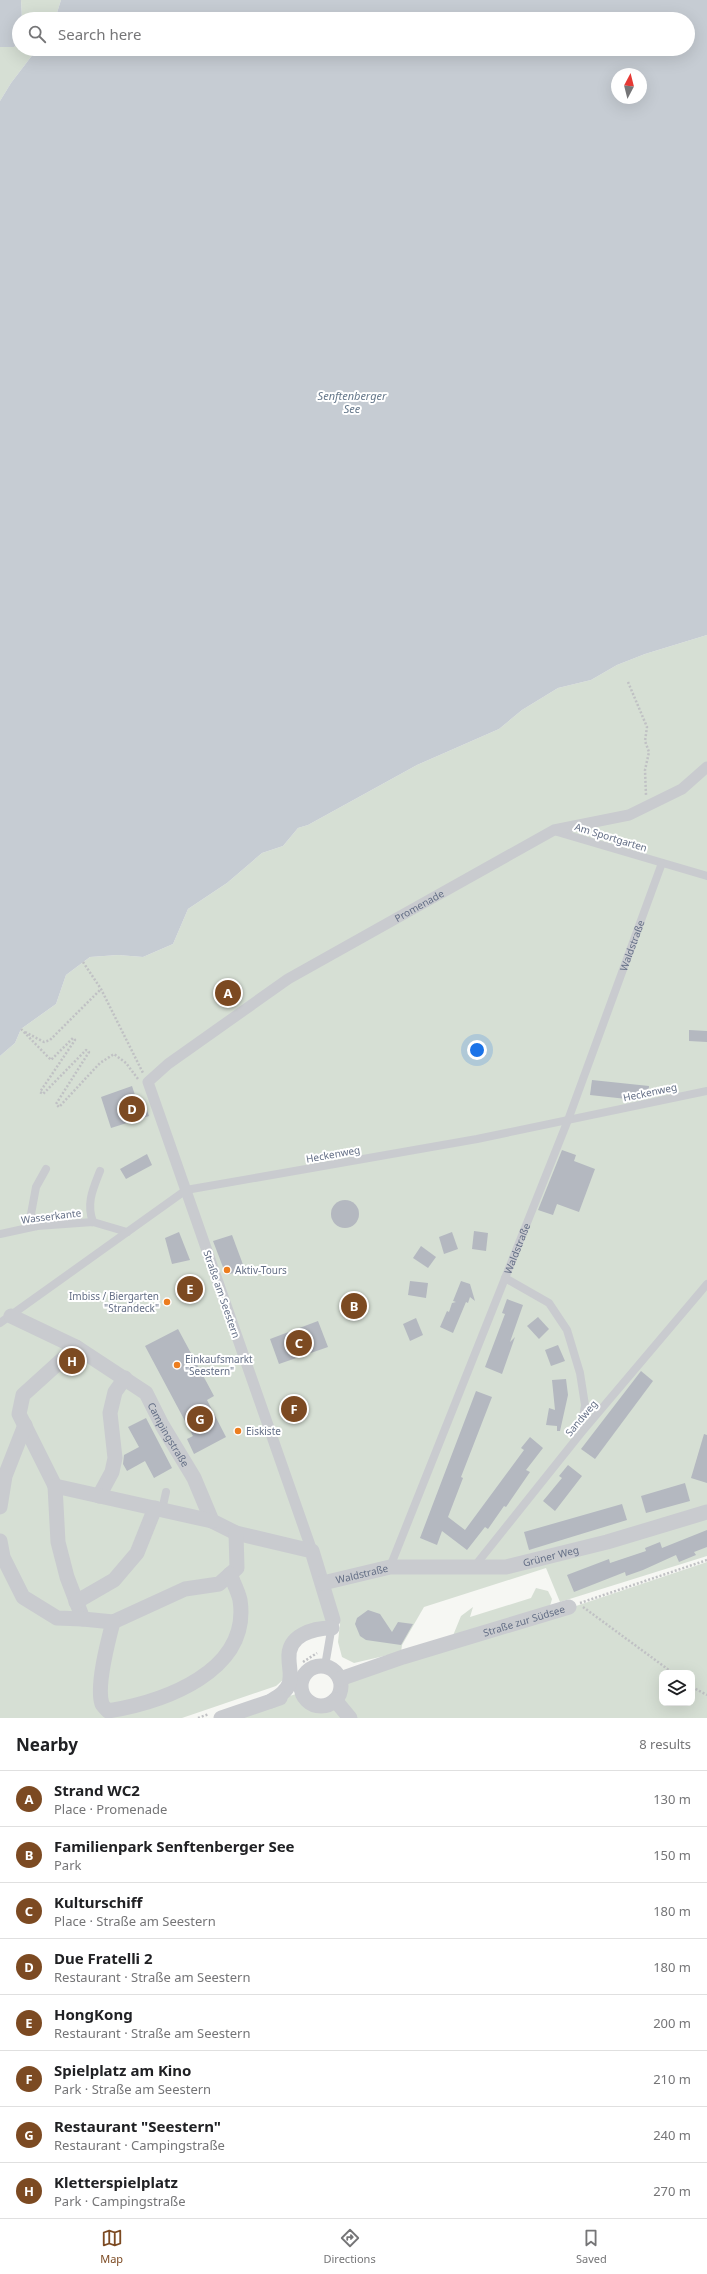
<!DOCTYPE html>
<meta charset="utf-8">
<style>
:root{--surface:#fff;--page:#f2f2f2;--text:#202124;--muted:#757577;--line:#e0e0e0;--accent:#7c4a22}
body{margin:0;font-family:"Noto Sans",sans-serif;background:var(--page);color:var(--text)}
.controls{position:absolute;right:12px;bottom:12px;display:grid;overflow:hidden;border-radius:8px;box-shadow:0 4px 16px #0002}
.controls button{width:36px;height:36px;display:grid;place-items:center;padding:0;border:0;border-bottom:1px solid var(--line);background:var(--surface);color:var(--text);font:20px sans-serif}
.compass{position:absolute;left:611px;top:68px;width:36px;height:36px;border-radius:50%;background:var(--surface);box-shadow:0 4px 16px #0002;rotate:7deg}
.you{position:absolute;left:477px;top:1050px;width:14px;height:14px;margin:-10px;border:3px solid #fff;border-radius:50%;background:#1a73e8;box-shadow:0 0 0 6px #1a73e833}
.badge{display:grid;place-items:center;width:26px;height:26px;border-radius:50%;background:var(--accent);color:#fff;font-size:13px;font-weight:700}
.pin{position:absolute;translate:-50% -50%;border:2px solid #fff;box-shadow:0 1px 4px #0006}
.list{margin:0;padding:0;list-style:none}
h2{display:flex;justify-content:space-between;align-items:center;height:52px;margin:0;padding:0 16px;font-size:17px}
h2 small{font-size:13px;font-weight:400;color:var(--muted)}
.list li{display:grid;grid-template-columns:26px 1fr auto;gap:12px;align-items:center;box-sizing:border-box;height:56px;padding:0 16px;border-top:1px solid var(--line)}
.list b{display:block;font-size:15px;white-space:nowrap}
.list p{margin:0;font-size:13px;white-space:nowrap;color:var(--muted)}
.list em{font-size:13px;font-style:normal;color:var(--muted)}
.icon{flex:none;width:22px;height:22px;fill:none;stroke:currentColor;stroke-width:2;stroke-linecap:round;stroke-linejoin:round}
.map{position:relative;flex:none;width:707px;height:1718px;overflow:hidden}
.search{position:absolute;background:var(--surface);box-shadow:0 4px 16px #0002;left:12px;right:12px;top:12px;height:44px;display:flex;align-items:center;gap:10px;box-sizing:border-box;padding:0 14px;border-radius:22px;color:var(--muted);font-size:15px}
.sheet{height:500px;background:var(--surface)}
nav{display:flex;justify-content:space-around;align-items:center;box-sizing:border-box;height:56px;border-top:1px solid var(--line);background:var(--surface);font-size:11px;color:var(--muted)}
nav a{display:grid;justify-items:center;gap:2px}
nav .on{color:var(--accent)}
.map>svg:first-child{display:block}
.green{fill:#d6dfd4;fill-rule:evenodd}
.water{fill:#c6ccd3;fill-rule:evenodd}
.building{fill:#b4b8c0}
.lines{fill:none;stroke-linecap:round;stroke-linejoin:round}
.path{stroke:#c0c1c4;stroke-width:2.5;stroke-dasharray:2 2;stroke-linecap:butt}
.service{stroke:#c9cbcf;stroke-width:8}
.pedestrian{stroke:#c9cbcf;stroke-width:11}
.minor{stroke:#c9cbcf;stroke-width:15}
.poi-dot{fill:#ec7d1f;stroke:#fff;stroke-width:1.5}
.labels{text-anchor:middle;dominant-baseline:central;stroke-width:4;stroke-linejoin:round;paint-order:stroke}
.street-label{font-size:10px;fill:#646f86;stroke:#fff}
.poi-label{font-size:10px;fill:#646f86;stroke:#fff;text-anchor:start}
.water-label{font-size:11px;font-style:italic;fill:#65778a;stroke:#fff}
</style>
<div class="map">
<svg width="707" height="1718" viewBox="0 0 707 1718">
<rect width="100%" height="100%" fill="#f6f7f3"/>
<!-- green -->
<g class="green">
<path d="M21,0H61L55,19H22Z"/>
<path d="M19,43V49H37L11,83L0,101V47H14Z"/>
<path d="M707,635V1556L560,1602L546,1568L424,1607L402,1645L401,1652L354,1663L342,1657L338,1642L340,1623H321L306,1626L284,1679L276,1686L182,1718H0V1056L15,1043L21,1029L56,1004L66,975L90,957L118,955L143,957L173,944L188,909L227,883L262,853L283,846L298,828L308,825L417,765L499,729L522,710L558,688L591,680L617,665L645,654Z"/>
<path d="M707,1562V1718H223L302,1692C311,1709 325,1708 338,1696L341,1685L438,1648L576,1606ZM662,1673H692V1703H662Z"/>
<path d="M536,1588L548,1591L552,1599L550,1606L452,1638L461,1616L473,1607L470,1617L531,1598Z"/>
</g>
<!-- water -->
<g class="water">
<path d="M0,0H21L22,19H19V43L14,47H0Z"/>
<path d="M61,0H707V635L645,654L617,665L591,680L558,688L522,710L499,729L417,765L308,825L298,828L283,846L262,853L227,883L188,909L173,944L143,957L118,955L90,957L66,975L56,1004L21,1029L15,1043L0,1056V101L11,83L37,49H688V19H55ZM617,74H641V98H617Z"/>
</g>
<!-- building -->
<g class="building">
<path d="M231,985L236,994L224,1001L219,993Z"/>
<path d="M689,1030L707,1031V1042L689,1041Z"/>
<path d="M592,1080L649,1086L648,1098L636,1100L590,1095Z"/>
<path d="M132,1086L137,1101L143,1099L149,1116L111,1128L101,1097Z"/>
<path d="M562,1150L576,1155L574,1161L595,1169L579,1212L557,1204L553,1215L538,1210Z"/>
<path d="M147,1154L152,1165L126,1179L120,1169Z"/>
<circle cx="345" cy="1214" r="14"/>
<path d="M474,1231L488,1233L486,1251L472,1249Z"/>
<path d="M179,1232L190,1260L172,1264L165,1238Z"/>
<path d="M452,1232L458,1249L444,1254L439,1237Z"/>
<path d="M232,1235L245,1270L226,1275L213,1241Z"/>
<path d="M421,1246L436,1257L428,1268L413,1258Z"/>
<path d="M410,1281L428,1283L426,1298L408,1295Z"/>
<path d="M461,1281L470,1284L475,1301L470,1297L468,1303L466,1302L453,1333L440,1327L447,1311L449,1312L452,1303L456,1302L453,1301Z"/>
<path d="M507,1299L523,1305L510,1342L515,1337L502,1374L485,1367L505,1314L502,1313Z"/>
<path d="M538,1317L549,1329L539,1339L527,1326Z"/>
<path d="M416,1318L423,1335L410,1341L403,1324Z"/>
<path d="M318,1321L328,1347L279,1364L270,1339Z"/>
<path d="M178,1329L214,1396L207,1400L226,1437L194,1454L187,1439L193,1436L145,1346Z"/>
<path d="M558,1345L565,1361L551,1366L545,1350Z"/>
<path d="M641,1371L653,1381L595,1459L581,1449Z"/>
<path d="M566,1379L568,1395L560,1431H557V1426L546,1425L549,1408L555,1410L552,1380Z"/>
<path d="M476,1391L492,1397L461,1477L463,1478L448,1517L465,1530L524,1450L521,1448L530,1437L543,1448L526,1470L530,1472L506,1507L504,1506L488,1529L485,1527L467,1550L442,1531L437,1545L420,1538Z"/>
<path d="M146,1418L172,1468L154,1478L145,1461L127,1471L123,1464L124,1455L139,1447L128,1427Z"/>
<path d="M704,1434L707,1435V1483L691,1478Z"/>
<path d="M568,1465L582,1476L555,1511L543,1501L562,1478L559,1476Z"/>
<path d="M685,1483L690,1501L646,1513L641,1496Z"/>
<path d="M622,1504L627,1520L529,1550L524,1532Z"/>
<path d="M707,1530V1547L694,1552L696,1555L679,1562L676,1555L643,1570L626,1576L625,1572L574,1592L567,1575L609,1559L610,1563L646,1551L645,1548L660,1542L662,1548Z"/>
<path d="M368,1610L380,1614L392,1632L398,1622L413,1624L401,1645L366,1640L360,1636L355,1624L357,1618Z"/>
</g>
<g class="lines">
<!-- path -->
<g class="path">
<path d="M628,682L647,727L645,741L649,752L645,770L646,795"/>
<path d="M83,962L101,989L143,1073"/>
<path d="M21,1029L51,1060L73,1038L75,1040L40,1092L43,1094L86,1050L89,1052L56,1104L59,1107L100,1063L114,1054L126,1063L138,1079"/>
<path d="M25,1032L44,1042L50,1040L101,989"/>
<path d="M580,1603L707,1560"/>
<path d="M583,1607L673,1673"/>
<path d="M303,1662L317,1653"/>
<path d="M692,1687L707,1695"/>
<path d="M198,1718L209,1714"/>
</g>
<!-- service -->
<g class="service">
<path d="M554,831L707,876"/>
<path d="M93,1222C86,1203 93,1189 100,1171"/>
<path d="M37,1226L31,1214L36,1187L46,1169"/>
<path d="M0,1234L37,1226L93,1222L127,1232"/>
<path d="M505,1278L549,1303L567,1330L580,1373L585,1405L581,1432"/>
<path d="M0,1323L186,1190L477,1139L707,1091"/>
<path d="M162,1510L166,1492"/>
<path id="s1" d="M390,1567L568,1120L662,863"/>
<path d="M474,1567L581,1433L707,1284"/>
<path d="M325,1666L332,1625"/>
</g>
<!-- pedestrian -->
<path class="pedestrian" id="s2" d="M312,1551L148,1082L168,1064L288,979L554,830L629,815L682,789L707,767"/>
<!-- minor -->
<g class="minor">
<path id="s3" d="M11,1316L76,1347L146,1393L162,1425L194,1478L212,1521L236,1533L312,1551L333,1620"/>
<path d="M55,1486L19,1414L23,1395L76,1347"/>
<path d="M99,1496L112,1472L115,1458L110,1413L115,1392L125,1378"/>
<path d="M0,1507L5,1476L25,1425"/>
<path d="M212,1521L55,1486L58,1542L67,1577L83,1619L113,1622L185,1589L219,1584L237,1568L236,1533"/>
<path d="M0,1541L3,1557L23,1597L57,1618L83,1619"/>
<path id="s4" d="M323,1583L390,1567H506L607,1542L707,1512"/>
<path d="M76,1602L114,1580L137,1553L155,1508"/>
<path d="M113,1622C108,1641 96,1686 102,1704C103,1706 106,1709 108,1711C163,1702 251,1672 240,1600C238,1591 233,1582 230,1574"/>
<circle cx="321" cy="1686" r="20"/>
<path id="s5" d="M340,1679L403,1657L569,1607"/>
<path d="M335,1700L350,1718"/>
<path d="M271,1701C279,1696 286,1692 289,1684C292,1675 289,1668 289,1659C287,1635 313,1628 332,1628"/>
<path d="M221,1718L280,1698"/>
</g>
</g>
<!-- markers -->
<g class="poi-dot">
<circle cx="227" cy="1270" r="4"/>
<circle cx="167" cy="1302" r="4"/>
<circle cx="177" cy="1365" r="4"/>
<circle cx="238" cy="1431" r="4"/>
</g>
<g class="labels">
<!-- street labels -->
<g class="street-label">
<text transform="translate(611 837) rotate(17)">Am Sportgarten</text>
<text stroke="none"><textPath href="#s2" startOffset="821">Promenade</textPath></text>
<text stroke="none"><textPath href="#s1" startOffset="667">Waldstraße</textPath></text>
<text transform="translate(650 1092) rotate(-12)">Heckenweg</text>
<text transform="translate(333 1154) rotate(-10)">Heckenweg</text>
<text transform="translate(51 1216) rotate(-7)">Wasserkante</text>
<text stroke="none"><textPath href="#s1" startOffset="343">Waldstraße</textPath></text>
<text transform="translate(222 1294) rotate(71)">Straße am Seestern</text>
<text transform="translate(581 1418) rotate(-50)">Sandweg</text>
<text stroke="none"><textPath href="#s3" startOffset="203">Campingstraße</textPath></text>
<text stroke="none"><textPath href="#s4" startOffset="231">Grüner Weg</textPath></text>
<text stroke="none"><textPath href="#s4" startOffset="40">Waldstraße</textPath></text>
<text stroke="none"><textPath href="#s5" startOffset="193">Straße zur Südsee</textPath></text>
</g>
<!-- poi labels -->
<g class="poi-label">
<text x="235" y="1270">Aktiv-Tours</text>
<text x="159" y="1296" text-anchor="end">Imbiss / Biergarten<tspan x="159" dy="12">"Strandeck"</tspan></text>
<text x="185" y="1359">Einkaufsmarkt<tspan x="185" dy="12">"Seestern"</tspan></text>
<text x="246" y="1431">Eiskiste</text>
</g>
<!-- water labels -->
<g class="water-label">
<text x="352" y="395">Senftenberger<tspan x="352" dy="13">See</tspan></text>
</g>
</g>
</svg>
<div class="controls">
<button><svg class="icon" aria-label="layers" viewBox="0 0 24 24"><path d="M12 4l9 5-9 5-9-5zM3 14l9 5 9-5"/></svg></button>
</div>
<svg class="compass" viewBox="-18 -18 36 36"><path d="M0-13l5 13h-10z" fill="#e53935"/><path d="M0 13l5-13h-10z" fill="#757577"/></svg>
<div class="you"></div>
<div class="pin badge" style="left:228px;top:993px">A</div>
<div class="pin badge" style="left:354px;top:1306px">B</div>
<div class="pin badge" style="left:299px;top:1343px">C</div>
<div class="pin badge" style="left:132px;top:1109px">D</div>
<div class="pin badge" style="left:190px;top:1289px">E</div>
<div class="pin badge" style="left:294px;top:1409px">F</div>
<div class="pin badge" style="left:200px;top:1419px">G</div>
<div class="pin badge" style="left:72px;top:1361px">H</div>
<div class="search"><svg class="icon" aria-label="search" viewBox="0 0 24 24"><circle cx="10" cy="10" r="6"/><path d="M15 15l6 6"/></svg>Search here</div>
</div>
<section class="sheet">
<h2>Nearby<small>8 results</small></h2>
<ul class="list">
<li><span class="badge">A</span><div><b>Strand WC2</b><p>Place · Promenade</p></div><em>130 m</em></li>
<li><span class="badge">B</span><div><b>Familienpark Senftenberger See</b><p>Park</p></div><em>150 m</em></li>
<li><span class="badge">C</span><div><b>Kulturschiff</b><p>Place · Straße am Seestern</p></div><em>180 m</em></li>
<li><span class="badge">D</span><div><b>Due Fratelli 2</b><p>Restaurant · Straße am Seestern</p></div><em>180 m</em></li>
<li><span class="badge">E</span><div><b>HongKong</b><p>Restaurant · Straße am Seestern</p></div><em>200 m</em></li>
<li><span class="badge">F</span><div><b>Spielplatz am Kino</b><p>Park · Straße am Seestern</p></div><em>210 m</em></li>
<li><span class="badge">G</span><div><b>Restaurant &quot;Seestern&quot;</b><p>Restaurant · Campingstraße</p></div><em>240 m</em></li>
<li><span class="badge">H</span><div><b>Kletterspielplatz</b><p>Park · Campingstraße</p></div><em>270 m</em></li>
</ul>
</section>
<nav>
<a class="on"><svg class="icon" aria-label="map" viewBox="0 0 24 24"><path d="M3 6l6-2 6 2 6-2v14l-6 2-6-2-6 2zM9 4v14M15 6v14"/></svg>Map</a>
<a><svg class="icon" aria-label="directions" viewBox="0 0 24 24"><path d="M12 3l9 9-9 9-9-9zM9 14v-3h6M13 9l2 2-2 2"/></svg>Directions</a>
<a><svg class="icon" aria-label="saved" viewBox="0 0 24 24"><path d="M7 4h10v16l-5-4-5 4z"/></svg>Saved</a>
</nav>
